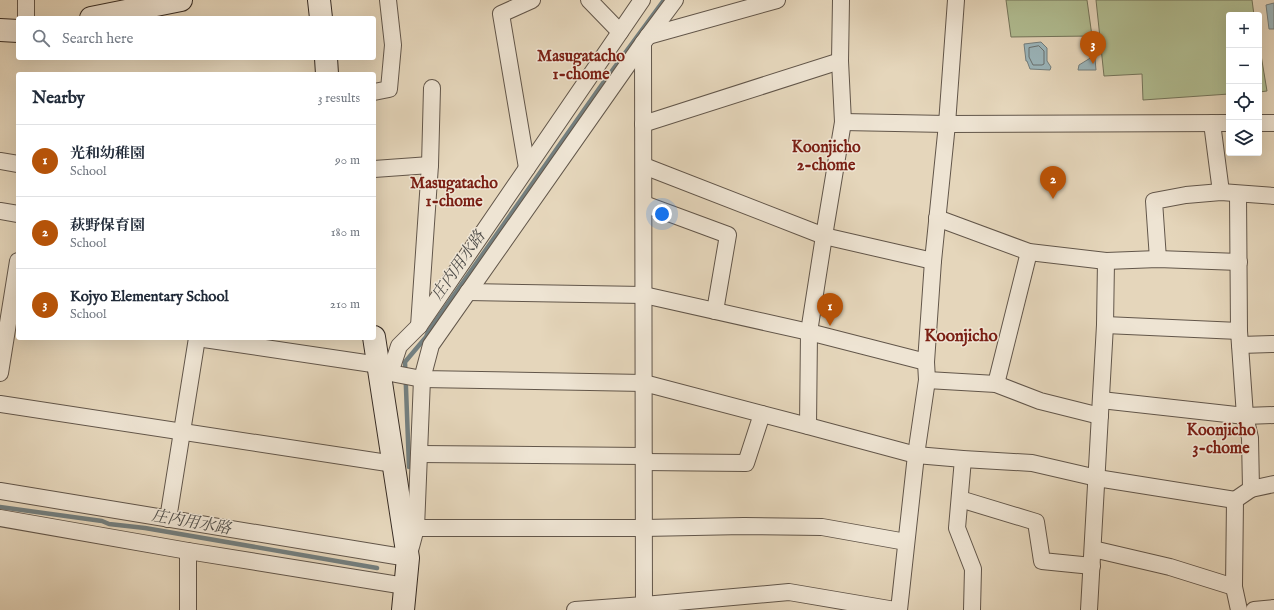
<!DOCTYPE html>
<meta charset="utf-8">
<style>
:root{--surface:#fff;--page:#f2f2f3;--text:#1f2937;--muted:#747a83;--line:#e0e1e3;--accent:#b45309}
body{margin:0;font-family:"IM FELL English","Noto Serif JP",serif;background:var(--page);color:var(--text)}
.controls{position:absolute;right:12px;top:12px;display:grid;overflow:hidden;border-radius:4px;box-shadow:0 4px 16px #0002}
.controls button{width:36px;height:36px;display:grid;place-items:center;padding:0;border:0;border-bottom:1px solid var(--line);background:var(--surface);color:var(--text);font:20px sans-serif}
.you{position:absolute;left:662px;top:214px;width:14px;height:14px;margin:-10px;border:3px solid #fff;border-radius:50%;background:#1a73e8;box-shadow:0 0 0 6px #1a73e833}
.badge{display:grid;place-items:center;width:26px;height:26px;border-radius:50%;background:var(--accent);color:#fff;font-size:13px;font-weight:700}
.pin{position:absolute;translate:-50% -33px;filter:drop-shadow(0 1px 2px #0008)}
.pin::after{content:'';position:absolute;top:21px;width:14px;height:12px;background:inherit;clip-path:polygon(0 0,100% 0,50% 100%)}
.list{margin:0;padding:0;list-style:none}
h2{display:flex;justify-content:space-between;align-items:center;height:52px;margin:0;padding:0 16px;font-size:17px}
h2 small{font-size:13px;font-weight:400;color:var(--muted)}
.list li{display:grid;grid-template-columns:26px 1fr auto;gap:12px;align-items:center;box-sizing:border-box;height:72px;padding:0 16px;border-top:1px solid var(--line)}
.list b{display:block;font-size:15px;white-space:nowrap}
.list p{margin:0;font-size:13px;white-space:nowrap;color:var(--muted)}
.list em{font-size:13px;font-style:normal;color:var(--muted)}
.icon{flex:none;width:22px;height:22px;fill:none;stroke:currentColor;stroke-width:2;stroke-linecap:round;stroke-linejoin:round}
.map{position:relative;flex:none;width:1274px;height:610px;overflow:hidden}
.search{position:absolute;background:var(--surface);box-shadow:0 4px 16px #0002;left:16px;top:16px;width:360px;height:44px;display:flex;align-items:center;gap:10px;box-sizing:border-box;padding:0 14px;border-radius:4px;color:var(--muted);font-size:15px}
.panel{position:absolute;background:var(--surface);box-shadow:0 4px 16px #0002;left:16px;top:72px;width:360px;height:268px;border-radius:4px}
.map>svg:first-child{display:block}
.green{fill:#b1be93;stroke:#74755c}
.water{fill:#9bb6bc;stroke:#737f7f}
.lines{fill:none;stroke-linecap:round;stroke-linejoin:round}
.shore{stroke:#697170;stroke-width:1}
.stream{stroke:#737f7f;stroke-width:4.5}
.street-casing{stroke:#62564a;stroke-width:18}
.secondary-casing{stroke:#372c24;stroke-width:24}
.street{stroke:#eee4d3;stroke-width:16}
.secondary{stroke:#eee4d3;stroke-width:22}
.labels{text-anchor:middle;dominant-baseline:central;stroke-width:3;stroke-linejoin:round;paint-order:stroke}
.neighbourhood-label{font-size:16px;font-weight:bold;fill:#7a1f14;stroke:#eee4d3}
.water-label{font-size:16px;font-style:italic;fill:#504e4a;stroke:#eee4d3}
.quarter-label{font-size:17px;font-weight:bold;fill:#7a1f14;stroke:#eee4d3}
</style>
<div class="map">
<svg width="1274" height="610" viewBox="0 0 1274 610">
<rect width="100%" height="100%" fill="#e5d6bb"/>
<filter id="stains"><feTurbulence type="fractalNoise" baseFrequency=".005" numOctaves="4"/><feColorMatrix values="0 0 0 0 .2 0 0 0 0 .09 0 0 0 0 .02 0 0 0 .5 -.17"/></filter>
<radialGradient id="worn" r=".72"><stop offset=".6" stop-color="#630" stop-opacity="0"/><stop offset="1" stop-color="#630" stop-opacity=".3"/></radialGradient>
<!-- green -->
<g class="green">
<path d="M1006,0H1087L1092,36L1011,37Z"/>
<path d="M1096,0H1252L1254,15H1229V94L1143,100L1142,74L1104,76Z"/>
<path d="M1259,43L1267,91L1259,92Z"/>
</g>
<!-- water -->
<g class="water">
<path d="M1274,3V29H1269L1266,5Z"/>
<path d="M1041,42L1047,48V61L1051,67L1050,70L1030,69L1027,61H1026L1024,44Z"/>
<path d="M1092,57L1095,59L1096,70H1078L1079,65Z"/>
</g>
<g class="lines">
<!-- shore -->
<path class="shore" d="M1039,46L1044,51V64L1042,65H1033L1029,57V48Z"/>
<!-- stream -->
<g class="stream">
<path d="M409,467L405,362L426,337L428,332L603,83L664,0"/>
<path d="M0,507L102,521L109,524L145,528L377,568"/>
</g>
<defs>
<g id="street">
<path d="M26,0V18"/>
<path d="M589,0L620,32"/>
<path d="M648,36L777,0"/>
<path d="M643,43L644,610"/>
<path d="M374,92L389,89L393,45L388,0"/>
<path d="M843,122L947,124L1229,123"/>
<path d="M1212,123L1221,192"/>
<path d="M1259,123H1274"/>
<path d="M643,124L840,61"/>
<path d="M0,161L18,164"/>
<path d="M644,166L824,236L933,261"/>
<path d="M527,168L501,14L532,0"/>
<path d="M374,169L430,165"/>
<path d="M1238,194L1239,331L1245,416L1250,438L1251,489L1235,500L1234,587L1239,610"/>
<path d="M644,204L728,235L715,311"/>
<path d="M0,211L18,214"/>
<path d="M937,218L1029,252L1106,261L1158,259L1239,262"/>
<path d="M1158,259L1154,201L1186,195L1221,192L1274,196"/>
<path d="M468,292L644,295L809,332L926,362"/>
<path d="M1105,325L1239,331"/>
<path d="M419,326L430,165L432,88"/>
<path d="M197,338L379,365"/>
<path d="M1240,345L1274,344"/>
<path d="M380,371L422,379L644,383L808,426L916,455L963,459L1032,463L1097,478L1235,500"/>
<path d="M0,373L18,261"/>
<path d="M390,373L399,346L419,326L642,0"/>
<path d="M927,380L996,384L1040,401L1100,416"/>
<path d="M996,384L1029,252"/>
<path d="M1101,400L1245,416L1274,415"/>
<path d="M0,404L394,464"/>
<path d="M808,426L809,332L824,236L843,122L840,61L841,0"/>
<path d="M419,454L644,456"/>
<path d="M963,459L957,528L973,569L972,610"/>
<path d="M644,462L746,463L762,414"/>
<path d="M1251,489L1274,484"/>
<path d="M0,491L408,558L416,528L422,379L431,345L643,43L675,0"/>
<path d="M960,499L1036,522L1042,561L1092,566"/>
<path d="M0,518L188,551L405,586"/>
<path d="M168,519L197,338"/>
<path d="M416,528H644L744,526L822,527L906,542"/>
<path d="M1093,549L1170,567L1234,587"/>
<path d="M188,551V610"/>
<path d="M575,610L644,605L789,592L895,610"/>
<path d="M899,610L916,455L927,380L926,362L933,261L947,124L956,0"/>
<path d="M1089,610L1105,325L1106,261"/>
<path d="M1254,610L1274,608"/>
</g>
<g id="secondary">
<path d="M319,0L321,18"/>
<path d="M91,18L181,0"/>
<path d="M0,30L18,31"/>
<path d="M326,58L327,74"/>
<path d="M374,337L408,558L403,610"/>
</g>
</defs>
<!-- street casing -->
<use href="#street" class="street-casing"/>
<!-- secondary casing -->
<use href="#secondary" class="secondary-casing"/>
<!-- street -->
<use href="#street" class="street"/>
<!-- secondary -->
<use href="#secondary" class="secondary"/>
</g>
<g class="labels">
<!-- neighbourhood labels -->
<g class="neighbourhood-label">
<text x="581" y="57">Masugatacho<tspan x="581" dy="18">1-chome</tspan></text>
<text x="826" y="148">Koonjicho<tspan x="826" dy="18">2-chome</tspan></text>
<text x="454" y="184">Masugatacho<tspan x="454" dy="18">1-chome</tspan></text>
<text x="1221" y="431">Koonjicho<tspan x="1221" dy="18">3-chome</tspan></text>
</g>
<!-- water labels -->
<g class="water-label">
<text transform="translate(459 266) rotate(-55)">庄内用水路</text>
<text transform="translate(191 523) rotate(10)">庄内用水路</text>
</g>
<!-- quarter labels -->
<g class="quarter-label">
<text x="961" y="336">Koonjicho</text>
</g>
</g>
<rect width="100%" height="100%" filter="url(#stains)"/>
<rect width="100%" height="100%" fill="url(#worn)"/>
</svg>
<div class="controls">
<button>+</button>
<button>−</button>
<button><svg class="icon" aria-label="locate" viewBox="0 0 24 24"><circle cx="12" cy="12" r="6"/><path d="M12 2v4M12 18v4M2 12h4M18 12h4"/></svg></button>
<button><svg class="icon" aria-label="layers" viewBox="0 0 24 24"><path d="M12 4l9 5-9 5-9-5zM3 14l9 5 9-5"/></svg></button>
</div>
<div class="you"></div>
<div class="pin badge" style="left:830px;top:326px">1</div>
<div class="pin badge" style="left:1053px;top:199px">2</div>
<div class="pin badge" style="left:1093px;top:64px">3</div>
<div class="search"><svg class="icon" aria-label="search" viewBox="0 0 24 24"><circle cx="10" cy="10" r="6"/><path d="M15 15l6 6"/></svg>Search here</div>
<section class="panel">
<h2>Nearby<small>3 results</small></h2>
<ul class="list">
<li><span class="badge">1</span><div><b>光和幼稚園</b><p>School</p></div><em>90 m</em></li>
<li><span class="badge">2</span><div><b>萩野保育園</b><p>School</p></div><em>180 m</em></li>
<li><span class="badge">3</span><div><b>Kojyo Elementary School</b><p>School</p></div><em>210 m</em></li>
</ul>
</section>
</div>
